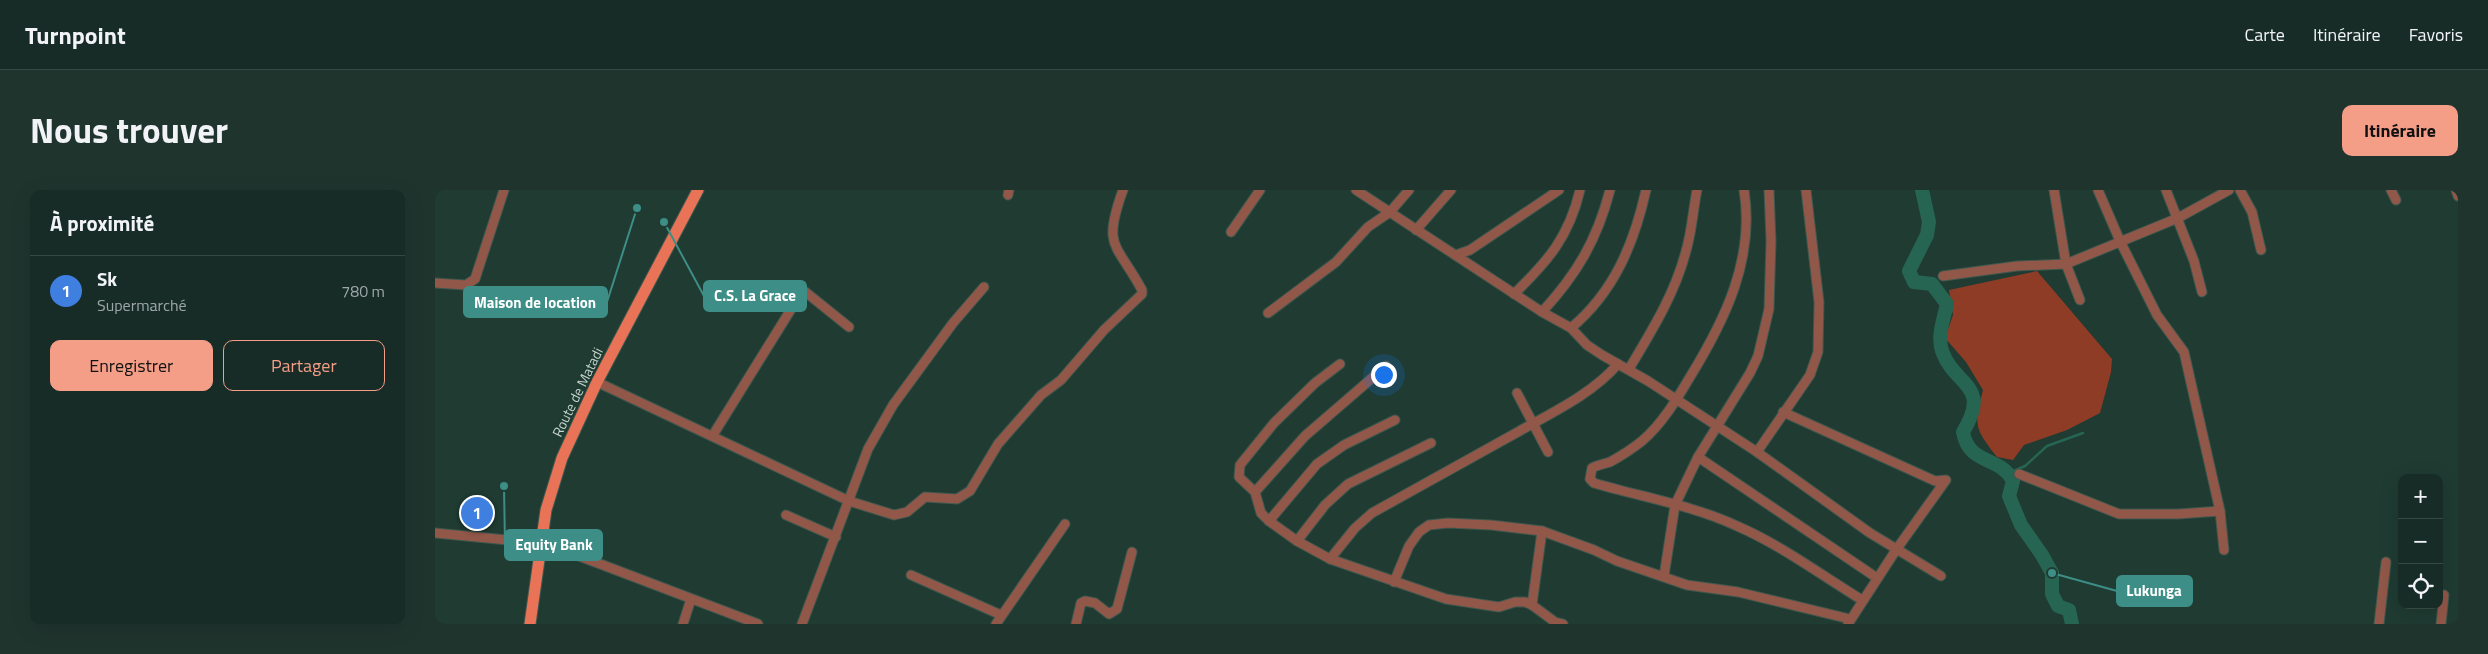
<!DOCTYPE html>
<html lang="fr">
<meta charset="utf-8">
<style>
:root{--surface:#172c26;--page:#20342e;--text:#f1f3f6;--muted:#9ea7a7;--line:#364843;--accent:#f49e88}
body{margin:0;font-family:"Titillium Web",sans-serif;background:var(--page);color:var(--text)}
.controls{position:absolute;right:15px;bottom:15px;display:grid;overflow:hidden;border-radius:10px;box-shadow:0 5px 20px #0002}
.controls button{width:45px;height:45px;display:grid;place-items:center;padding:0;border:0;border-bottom:1px solid var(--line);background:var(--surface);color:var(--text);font:25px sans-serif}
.you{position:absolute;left:948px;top:184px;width:18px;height:18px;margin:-12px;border:4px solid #fff;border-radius:50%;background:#1a73e8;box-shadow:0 0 0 8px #1a73e833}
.badge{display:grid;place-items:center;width:32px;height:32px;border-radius:50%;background:var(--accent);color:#fff;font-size:16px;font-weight:700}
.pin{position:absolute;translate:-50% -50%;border:2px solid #fff;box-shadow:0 1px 5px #0006}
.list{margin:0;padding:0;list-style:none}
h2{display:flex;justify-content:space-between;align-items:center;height:65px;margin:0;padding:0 20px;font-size:21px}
h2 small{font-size:16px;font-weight:400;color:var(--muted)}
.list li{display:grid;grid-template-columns:32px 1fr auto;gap:15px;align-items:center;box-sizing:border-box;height:70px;padding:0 20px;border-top:1px solid var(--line)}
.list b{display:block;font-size:19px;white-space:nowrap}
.list p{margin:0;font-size:16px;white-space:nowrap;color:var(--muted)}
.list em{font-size:16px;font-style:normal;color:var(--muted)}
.actions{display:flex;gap:10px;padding:15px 20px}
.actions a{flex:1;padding:11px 0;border:1px solid var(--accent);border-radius:10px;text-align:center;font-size:18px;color:var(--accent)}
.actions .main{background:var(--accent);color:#111}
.icon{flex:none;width:28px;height:28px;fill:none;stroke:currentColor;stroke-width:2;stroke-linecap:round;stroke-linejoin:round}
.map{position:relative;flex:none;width:2023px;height:434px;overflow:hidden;border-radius:10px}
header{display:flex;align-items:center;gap:30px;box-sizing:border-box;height:70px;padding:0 25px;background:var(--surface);border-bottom:1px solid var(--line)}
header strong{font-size:24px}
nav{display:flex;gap:28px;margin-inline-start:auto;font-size:18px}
.intro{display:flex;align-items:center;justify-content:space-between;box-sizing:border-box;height:120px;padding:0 30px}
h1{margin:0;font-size:35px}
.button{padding:12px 22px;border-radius:10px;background:var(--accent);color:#111;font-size:18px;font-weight:700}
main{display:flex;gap:30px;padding:0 30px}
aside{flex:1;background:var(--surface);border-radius:10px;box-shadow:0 5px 20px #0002}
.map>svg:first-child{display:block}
.green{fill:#8f3c27}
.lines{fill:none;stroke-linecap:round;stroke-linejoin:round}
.stream{stroke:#276553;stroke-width:2.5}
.river{stroke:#276553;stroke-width:14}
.minor-casing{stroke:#3d574e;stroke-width:11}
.major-casing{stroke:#3d574e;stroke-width:13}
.minor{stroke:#915748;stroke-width:9}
.major{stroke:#e97356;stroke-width:11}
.labels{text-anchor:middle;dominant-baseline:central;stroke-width:4.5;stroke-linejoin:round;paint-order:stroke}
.street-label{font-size:14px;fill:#c6d6d0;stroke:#1f3b32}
.leader{fill:none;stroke:#3d8e86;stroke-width:2}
.callout-dot{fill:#3d8e86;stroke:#1f3b32;stroke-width:2}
.callout{fill:#3d8e86;stroke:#3d8e86;stroke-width:2}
.callout-label{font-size:15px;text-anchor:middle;font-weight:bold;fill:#fff}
</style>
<header>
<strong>Turnpoint</strong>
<nav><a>Carte</a><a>Itinéraire</a><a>Favoris</a></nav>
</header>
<div class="intro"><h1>Nous trouver</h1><a class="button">Itinéraire</a></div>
<main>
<aside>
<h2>À proximité<small></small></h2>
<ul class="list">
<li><span class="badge" style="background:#3f7fe0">1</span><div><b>Sk</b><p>Supermarché</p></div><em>780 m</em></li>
</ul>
<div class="actions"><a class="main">Enregistrer</a><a>Partager</a></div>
</aside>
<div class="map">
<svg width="2023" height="434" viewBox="0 0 2023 434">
<rect width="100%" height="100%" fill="#1f3b32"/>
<!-- green -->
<path class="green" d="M1602,81L1677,169L1676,182L1665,223L1632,240L1589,255L1578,270L1562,267C1539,237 1539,236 1548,200L1531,172L1510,148L1518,125L1514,100Z"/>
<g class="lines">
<!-- stream -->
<path class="stream" d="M1574,283L1590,276L1612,256L1648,243"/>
<!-- river -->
<path class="river" d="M1487,0L1494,32L1492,45L1474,81L1479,92L1497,94L1512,114C1509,128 1502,146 1507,161C1520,197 1557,194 1528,242C1534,276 1565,265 1578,291L1574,306L1586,335L1607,365L1617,383V404L1623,416L1634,420L1637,434"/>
<defs>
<g id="minor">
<path d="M921,0L1107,122L1136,138L1152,155L1167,165L1213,191L1322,262L1435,343L1506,386"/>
<path d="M1309,0C1320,69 1290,130 1255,187C1242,209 1227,234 1207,251C1197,259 1186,266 1175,272C1169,274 1162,275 1157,278L1155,289L1159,293C1206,307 1257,315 1302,336C1346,355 1386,385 1427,410"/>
<path d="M1619,0L1631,74L1645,110"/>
<path d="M1663,0L1685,51L1722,125L1749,162L1785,321L1789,360"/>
<path d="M1731,0L1759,71L1767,102"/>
<path d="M1805,0L1817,22L1826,60"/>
<path d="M1956,0L1961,10"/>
<path d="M2021,0L2023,6"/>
<path d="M573,5L574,0"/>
<path d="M981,40L1016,0"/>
<path d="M796,42L825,0"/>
<path d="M1021,65L1035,60L1124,0"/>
<path d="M1508,86L1582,76L1631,74L1743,28L1794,0"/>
<path d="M0,93L31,95L40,89L69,0"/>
<path d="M1079,104C1113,71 1134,47 1145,0"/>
<path d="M1107,122C1142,84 1162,50 1175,0"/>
<path d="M833,123L901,72L933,37L955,22L974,0"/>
<path d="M1136,138C1179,102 1199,54 1211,0"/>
<path d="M905,174L880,193L839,233L805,275L804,287L820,302L826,323L834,331L862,351L895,369L1011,409L1064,417L1080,412H1090L1097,415L1120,432L1128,434"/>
<path d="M1194,179C1216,142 1240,104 1251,61C1257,41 1258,20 1262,0"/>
<path d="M162,192L414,311L459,325L472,322L490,307L522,309L535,301L563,254L606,205L626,190L669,140L707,104V100C681,52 667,58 688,0"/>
<path d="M1082,203L1113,262"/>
<path d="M1348,222L1500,291L1511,290L1461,360L1413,434"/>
<path d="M278,245L368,100L414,137"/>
<path d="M1322,262L1375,185L1383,162L1384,112L1371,0"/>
<path d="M1263,267L1442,388"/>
<path d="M1584,284L1684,324H1743L1785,321"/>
<path d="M820,302L870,246L951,176"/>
<path d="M351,325L401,347"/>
<path d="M834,331L882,274L909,255L960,230"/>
<path d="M0,343L83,351L131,361L323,434"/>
<path d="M862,351L890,315L913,294L996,253"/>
<path d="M895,369L920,338L937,323C985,296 1033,270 1081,243C1116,223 1156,205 1183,174"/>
<path d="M476,385L566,425"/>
<path d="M1229,386L1240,315L1263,267L1315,183L1323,166L1334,119L1336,51L1334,0"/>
<path d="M959,392L974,356L984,342L994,335L1013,333L1056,335L1107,341L1159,360L1182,371L1252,395L1303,402L1415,429"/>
<path d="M1097,415L1107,341"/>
<path d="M248,434L256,409"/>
<path d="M367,434L433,259L458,215L518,133L549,97"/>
<path d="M561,434L630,334"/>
<path d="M641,434L646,413L650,411L660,413L674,424L682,419L697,362"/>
<path d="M1944,434L1951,372"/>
<path d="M2006,434L2009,405"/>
</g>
<path id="major" d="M95,434L111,320L127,268L162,192L263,0"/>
</defs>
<!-- minor casing -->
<use href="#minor" class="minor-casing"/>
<!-- major casing -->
<use href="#major" class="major-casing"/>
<!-- minor -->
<use href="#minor" class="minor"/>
<!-- major -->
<use href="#major" class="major"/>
</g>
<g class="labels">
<!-- street labels -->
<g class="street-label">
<text transform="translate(142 202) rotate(-64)">Route de Matadi</text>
</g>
</g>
<!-- callouts -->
<path class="leader" d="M229 32L269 106M202 18L172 112M69 296L70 355M1617 383L1682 401"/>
<g class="callout-dot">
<circle cx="229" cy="32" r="5"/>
<circle cx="202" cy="18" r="5"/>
<circle cx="69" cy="296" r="5"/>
<circle cx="1617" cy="383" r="5"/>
</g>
<g class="callout">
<rect x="269" y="91" width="102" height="30" rx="5"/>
<rect x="29" y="97" width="143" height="30" rx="5"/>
<rect x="70" y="340" width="97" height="30" rx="5"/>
<rect x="1682" y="386" width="75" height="30" rx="5"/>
</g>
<g class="callout-label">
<text x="320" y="111">C.S. La Grace</text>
<text x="100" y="118">Maison de location</text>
<text x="119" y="360">Equity Bank</text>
<text x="1719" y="406">Lukunga</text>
</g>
</svg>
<div class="controls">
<button>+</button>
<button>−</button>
<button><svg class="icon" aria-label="locate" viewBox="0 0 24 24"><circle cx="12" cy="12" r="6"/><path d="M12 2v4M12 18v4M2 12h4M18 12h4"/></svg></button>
</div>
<div class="you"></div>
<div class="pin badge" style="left:42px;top:323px;background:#3f7fe0">1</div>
</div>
</main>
